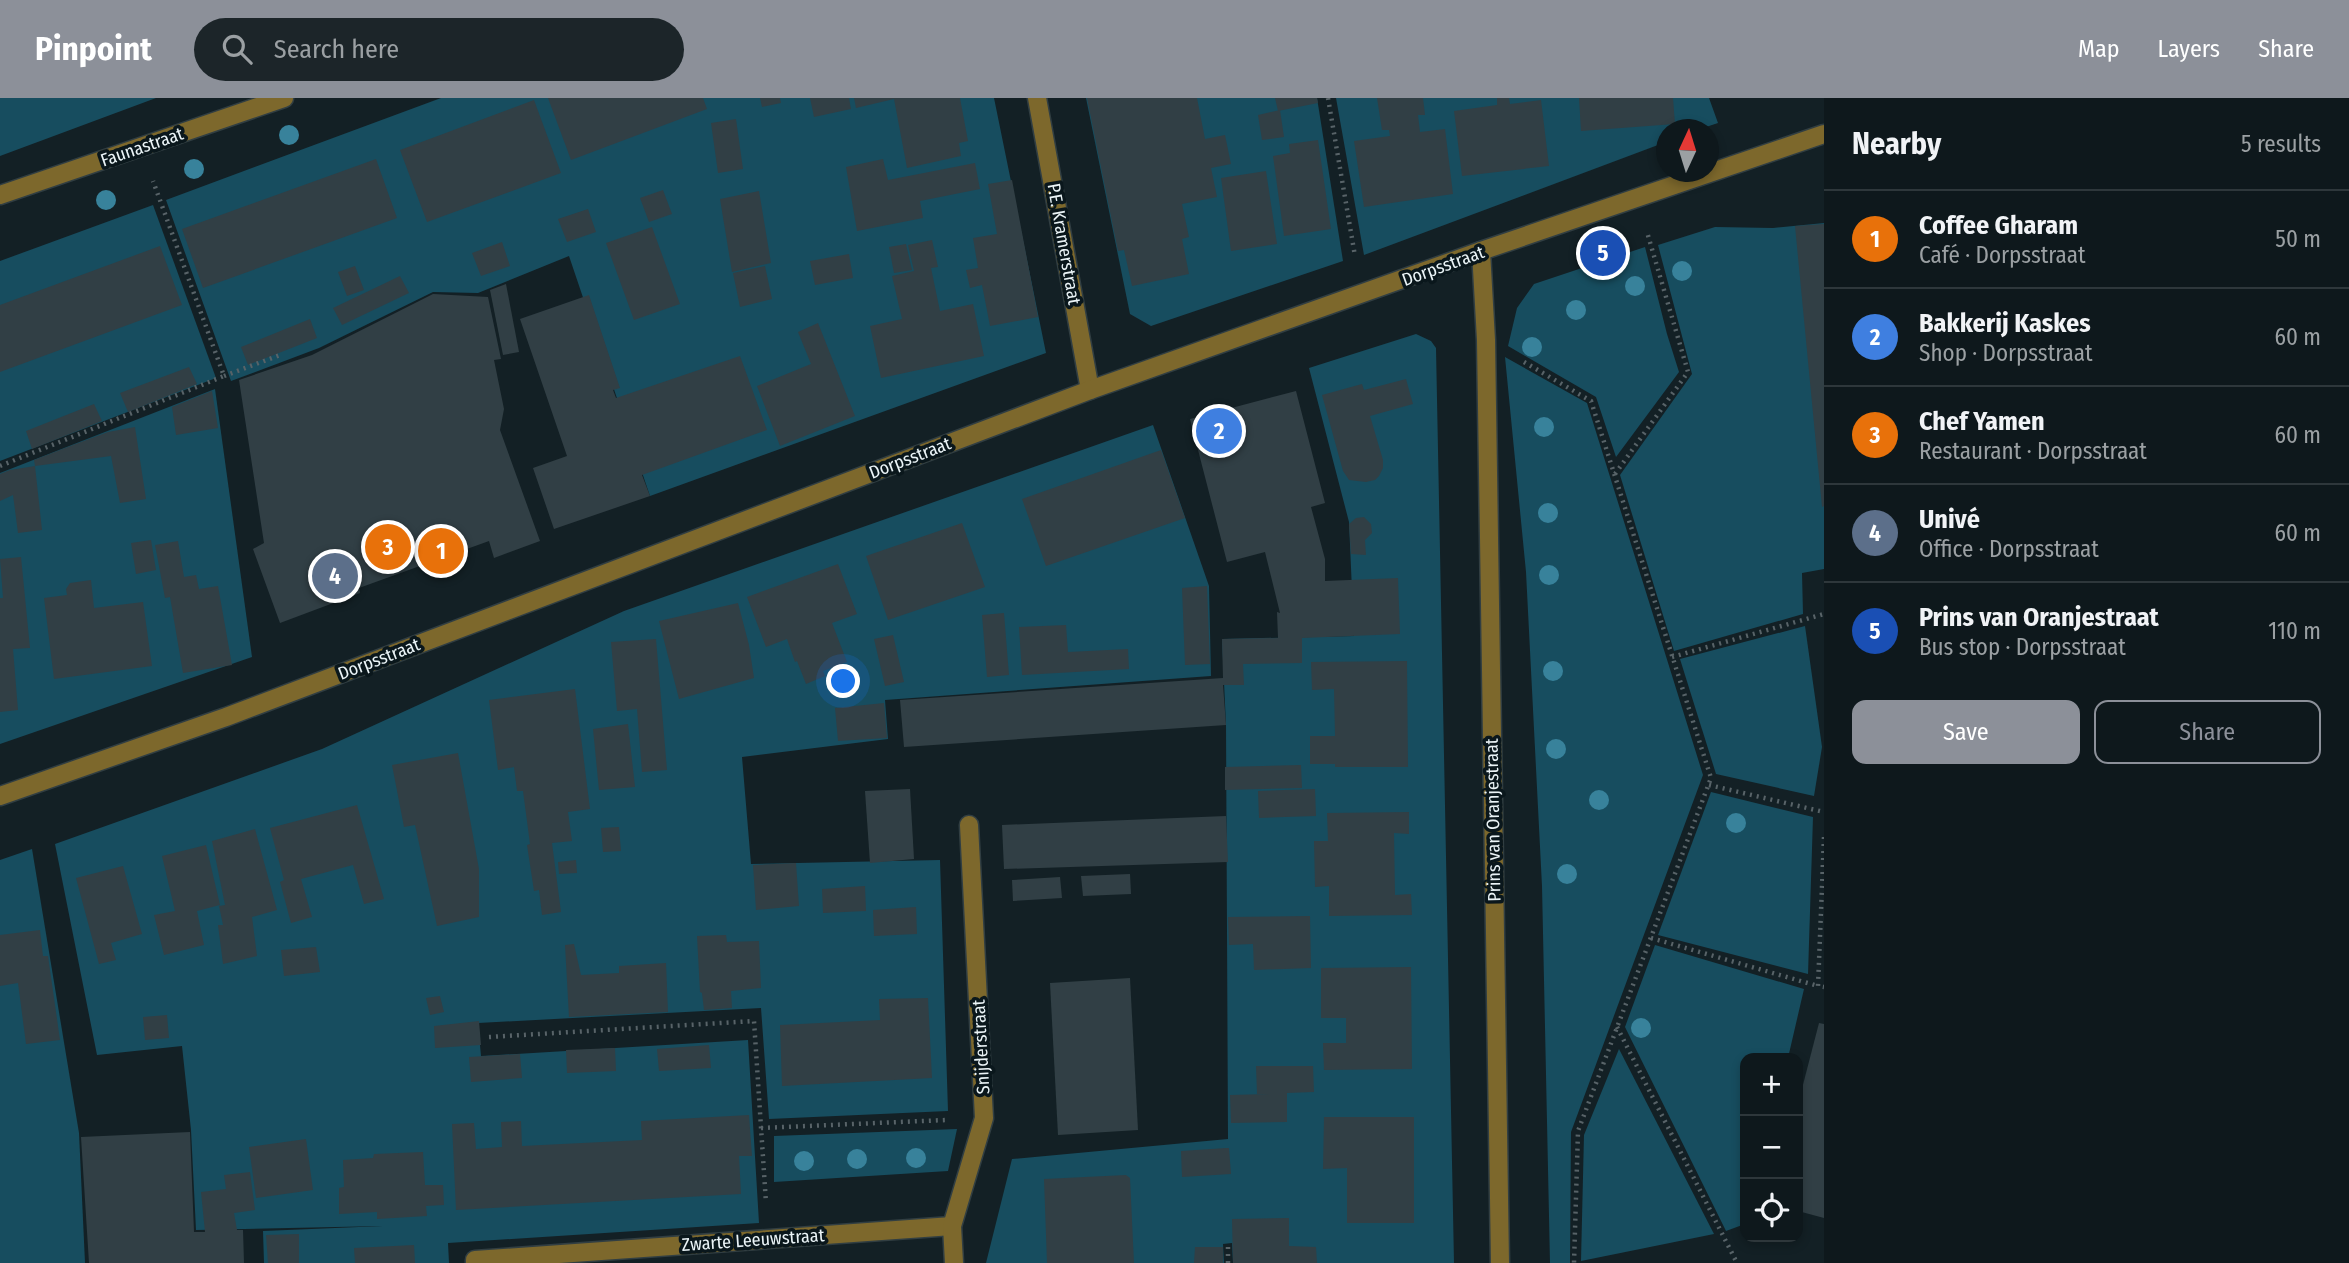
<!DOCTYPE html>
<meta charset="utf-8">
<style>
:root{--surface:#0e181c;--page:#1c2529;--text:#f1f3f6;--muted:#9ba0a3;--line:#2e373b;--accent:#8c9099}
body{margin:0;font-family:"Fira Sans Condensed",sans-serif;background:var(--page);color:var(--text)}
.controls{position:absolute;right:21px;bottom:21px;display:grid;overflow:hidden;border-radius:14px;box-shadow:0 4px 10px #0003}
.controls button{width:63px;height:63px;display:grid;place-items:center;padding:0;border:0;border-bottom:2px solid var(--line);background:var(--surface);color:var(--text);font:35px sans-serif}
.compass{position:absolute;left:1656px;top:21px;width:63px;height:63px;border-radius:50%;background:var(--surface);box-shadow:0 4px 10px #0003;rotate:4deg}
.you{position:absolute;left:844px;top:584px;width:24px;height:24px;margin:-18px;border:5px solid #fff;border-radius:50%;background:#1a73e8;box-shadow:0 0 0 10px #1a73e833}
.badge{display:grid;place-items:center;width:46px;height:46px;border-radius:50%;background:var(--accent);color:#fff;font-size:23px;font-weight:700}
.pin{position:absolute;translate:-50% -50%;border:4px solid #fff;box-shadow:0 2px 7px #0006}
.list{margin:0;padding:0;list-style:none}
h2{display:flex;justify-content:space-between;align-items:center;height:91px;margin:0;padding:0 28px;font-size:30px}
h2 small{font-size:23px;font-weight:400;color:var(--muted)}
.list li{display:grid;grid-template-columns:46px 1fr auto;gap:21px;align-items:center;box-sizing:border-box;height:98px;padding:0 28px;border-top:2px solid var(--line)}
.list b{display:block;font-size:26px;white-space:nowrap}
.list p{margin:0;font-size:23px;white-space:nowrap;color:var(--muted)}
.list em{font-size:23px;font-style:normal;color:var(--muted)}
.actions{display:flex;gap:14px;padding:21px 28px}
.actions a{flex:1;padding:16px 0;border:2px solid var(--accent);border-radius:14px;text-align:center;font-size:24px;color:var(--accent)}
.actions .main{background:var(--accent);color:#fff}
.icon{flex:none;width:38px;height:38px;fill:none;stroke:currentColor;stroke-width:2;stroke-linecap:round;stroke-linejoin:round}
.map{position:relative;flex:none;width:1824px;height:1165px;overflow:hidden}
header{display:flex;align-items:center;gap:42px;box-sizing:border-box;height:98px;padding:0 35px;background:var(--accent);color:#fff}
header strong{font-size:33px}
nav{display:flex;gap:38px;margin-inline-start:auto;font-size:24px}
.search{width:490px;height:63px;background:var(--page);display:flex;align-items:center;gap:18px;box-sizing:border-box;padding:0 24px;border-radius:38px;color:var(--muted);font-size:26px}
main{display:flex}
aside{flex:1;background:var(--surface)}
.map>svg:first-child{display:block}
.green{fill:#174d5f}
.building{fill:#313f45}
.lines{fill:none;stroke-linecap:round;stroke-linejoin:round}
.minor-casing{stroke:#313e42;stroke-width:21}
.tertiary-casing{stroke:#313e42;stroke-width:21}
.path{stroke:#586368;stroke-width:4.5;stroke-dasharray:2 5;stroke-linecap:butt}
.minor{stroke:#7d682c;stroke-width:18}
.tertiary{stroke:#7d682c;stroke-width:18}
.tree{fill:#38829b}
.labels{text-anchor:middle;dominant-baseline:central;stroke-width:7;stroke-linejoin:round;paint-order:stroke}
.street-label{font-size:18px;fill:#ebf4f7;stroke:#0a171c}
</style>
<header>
<strong>Pinpoint</strong>
<div class="search"><svg class="icon" aria-label="search" viewBox="0 0 24 24"><circle cx="10" cy="10" r="6"/><path d="M15 15l6 6"/></svg>Search here</div>
<nav><a>Map</a><a>Layers</a><a>Share</a></nav>
</header>
<main>
<div class="map">
<svg width="1824" height="1165" viewBox="0 0 1824 1165">
<rect width="100%" height="100%" fill="#132025"/>
<!-- green -->
<g class="green">
<path d="M0,0H156L0,58Z"/>
<path d="M441,0H994L1046,255L650,398L569,158L478,195L433,194L319,250L231,283L166,102Z"/>
<path d="M1086,0H1317L1343,163L1151,228L1130,216Z"/>
<path d="M1336,0H1709L1718,25L1700,31L1666,32V44L1364,157Z"/>
<path d="M153,107L216,280L0,363V163Z"/>
<path d="M1824,125V471L1802,475L1803,516L1674,553L1620,377L1692,276L1658,147L1715,129L1773,130Z"/>
<path d="M1645,149L1667,236L1679,274L1616,359L1596,299L1508,248L1517,210L1534,186Z"/>
<path d="M1416,236L1431,243L1436,250L1454,1165H1233L1232,1145L1223,1146L1224,1165H986L1012,1061L1228,1041L1226,627L1222,541L1354,538L1349,424L1309,270Z"/>
<path d="M1505,259L1587,305L1703,677L1571,1034L1570,1165H1550L1542,788L1526,474Z"/>
<path d="M215,291L252,559L0,646V375Z"/>
<path d="M1153,327L1209,488L1211,578L885,602L888,641L742,659L751,766L940,762L948,1013L769,1021L761,910L478,925L481,958L748,942L759,1125L448,1145L449,1165H264L263,1133L383,1128L196,1132L191,1032L182,948L97,957L55,746L322,651L624,513Z"/>
<path d="M1805,528L1822,649L1814,698L1716,676L1680,561Z"/>
<path d="M1711,694L1813,719L1808,876L1658,837Z"/>
<path d="M32,751L79,1035L85,1165H0V762Z"/>
<path d="M1655,847L1804,891L1788,960H1745V1126L1726,1133L1625,929Z"/>
<path d="M1619,951L1714,1136L1581,1163L1584,1037Z"/>
<path d="M957,1031L948,1073L774,1084V1038Z"/>
</g>
<!-- building -->
<g class="building">
<path d="M548,0H703L707,11L571,62Z"/>
<path d="M760,0H780L781,5L762,9Z"/>
<path d="M810,0H849L851,11L814,19Z"/>
<path d="M854,0H960L968,43L959,45L961,58L907,70L894,1L856,10Z"/>
<path d="M1087,0H1197L1205,41L1225,37L1231,66L1211,70L1217,99L1182,106L1189,139L1182,141L1189,176L1132,188L1124,152L1118,153Z"/>
<path d="M1275,0H1317L1318,5L1278,13Z"/>
<path d="M1377,0H1423L1425,17H1418L1420,34L1445,31L1453,96L1364,109L1354,43L1390,38L1389,32H1382Z"/>
<path d="M1497,0H1509L1510,6L1541,2L1549,68L1462,78L1454,13L1497,7Z"/>
<path d="M1579,0H1673L1675,26L1581,33Z"/>
<path d="M534,2L561,75L427,124L400,52Z"/>
<path d="M1280,12L1284,39L1262,42L1258,17Z"/>
<path d="M736,21L743,71L718,75L711,25Z"/>
<path d="M1318,42L1331,131L1284,138L1273,58L1290,55L1289,46Z"/>
<path d="M376,61L397,120L203,190L182,131Z"/>
<path d="M883,61L888,82L975,65L980,91L920,103L923,120L857,133L846,69Z"/>
<path d="M1266,73L1277,146L1231,153L1221,80Z"/>
<path d="M1012,82L1038,219L990,228L982,187L970,190L966,172L978,170L973,140L997,136L988,86Z"/>
<path d="M663,92L672,116L649,124L640,100Z"/>
<path d="M759,93L771,165L732,174L720,101Z"/>
<path d="M588,111L596,134L567,144L558,121Z"/>
<path d="M1824,126V408L1822,409L1795,128Z"/>
<path d="M652,129L680,206L634,222L606,145Z"/>
<path d="M932,142L938,169L931,170L940,213L973,206L984,258L881,280L870,228L902,221L892,178L914,173L908,147Z"/>
<path d="M502,144L510,168L481,178L472,155Z"/>
<path d="M906,146L912,172L894,175L889,149Z"/>
<path d="M160,148L182,207L0,274V207Z"/>
<path d="M849,156L853,180L815,187L810,163Z"/>
<path d="M355,168L364,192L347,198L338,174Z"/>
<path d="M765,168L772,201L740,209L733,175Z"/>
<path d="M400,178L409,195L342,227L333,210Z"/>
<path d="M506,186L519,254L503,257L490,192Z"/>
<path d="M433,196L488,199L501,261L494,262L504,311L500,332L540,443L494,460L489,443L359,490L360,495L280,525L253,451L264,445L239,282L312,257Z"/>
<path d="M589,197L620,290L613,292L616,300L740,258L767,332L642,377L650,398L554,431L533,370L567,358L520,221Z"/>
<path d="M310,221L317,240L248,267L241,249Z"/>
<path d="M818,225L855,318L780,348L757,288L811,266L798,234Z"/>
<path d="M189,269L197,286L128,314L120,295Z"/>
<path d="M1406,281L1413,306L1370,318L1383,362V370L1379,378L1375,382L1366,384L1349,382L1343,373L1322,297L1362,286L1364,292Z"/>
<path d="M212,293L218,330L176,337L172,309Z"/>
<path d="M1296,293L1325,405L1311,409L1325,461V483L1398,480L1400,536L1302,540V565L1243,566L1244,587H1223L1226,627L904,649L900,602L1223,580L1222,541L1278,540L1277,514L1280,515L1265,454L1227,464L1190,321Z"/>
<path d="M94,306L102,323L32,351L26,333Z"/>
<path d="M135,329L146,401L120,405L111,358L35,368L34,362L73,347L108,334Z"/>
<path d="M1161,352L1185,420L1046,468L1022,401Z"/>
<path d="M35,368L42,432L18,435L13,397L0,403V376L10,372Z"/>
<path d="M1364,419L1371,426L1372,435L1365,442L1366,457L1351,456L1349,426L1356,420Z"/>
<path d="M962,425L985,489L888,522L866,458Z"/>
<path d="M151,442L156,472L136,476L131,445Z"/>
<path d="M178,443L184,479L196,477L199,491L218,488L232,567L183,575L170,499L165,500L155,447Z"/>
<path d="M21,459L30,550L13,551L18,612L0,614V500H3L0,461Z"/>
<path d="M838,466L857,516L832,525L847,564L823,573L825,578L806,586L797,563L795,564L787,541L766,549L747,499Z"/>
<path d="M91,482L94,510L143,504L152,568L54,581L44,500L67,497L66,491L70,485Z"/>
<path d="M1207,488L1210,566L1185,567L1182,490Z"/>
<path d="M738,505L749,547L754,580L679,601L659,523Z"/>
<path d="M1004,515L1009,577L987,579L982,517Z"/>
<path d="M1066,527L1068,554L1128,551L1129,571L1022,577L1019,529Z"/>
<path d="M893,537L904,584L885,588L874,541Z"/>
<path d="M656,541L667,672L642,674L637,611L617,613L611,544Z"/>
<path d="M1407,563L1408,669H1335V666H1310V638H1335L1334,591L1312,592L1311,564Z"/>
<path d="M575,591L590,711L568,714L572,743L552,745L561,814L542,817L539,792L534,793L527,747L530,746L523,693H517L514,669L498,672L489,602Z"/>
<path d="M884,605L887,640L838,643L835,610Z"/>
<path d="M628,626L635,689L599,692L593,631Z"/>
<path d="M458,655L479,771V819L437,828L415,727L404,729L392,667Z"/>
<path d="M1301,667L1302,690L1225,692V669Z"/>
<path d="M910,691L914,761L870,765L865,693Z"/>
<path d="M1315,691L1316,718L1259,720L1258,693Z"/>
<path d="M357,707L384,801L364,806L353,767L301,781L312,819L291,825L280,784L284,782L270,730Z"/>
<path d="M1409,714V736L1394,735L1395,797L1411,796L1412,817L1329,818V788L1315,789L1314,743H1328L1327,715Z"/>
<path d="M1226,718L1228,764L1004,771L1002,727Z"/>
<path d="M619,729L621,753L603,754L601,730Z"/>
<path d="M255,731L277,812L252,819L257,858L223,866L218,827H223L219,808L225,807L212,743Z"/>
<path d="M206,747L220,807L197,813L204,847L164,857L154,817L175,813L162,758Z"/>
<path d="M576,762L577,775L559,776L558,764Z"/>
<path d="M796,765L799,808L756,812L753,767Z"/>
<path d="M123,768L142,836L111,845L116,862L99,866L76,780Z"/>
<path d="M1130,776L1131,796L1083,798L1081,778Z"/>
<path d="M1060,779L1062,800L1013,803L1012,782Z"/>
<path d="M865,788L866,813L823,815L822,791Z"/>
<path d="M916,809L917,836L874,838L873,812Z"/>
<path d="M1310,818L1311,870L1254,872L1253,846L1229,847L1228,819Z"/>
<path d="M40,832L43,858H48L60,942L26,946L18,885L0,888V837Z"/>
<path d="M726,837L727,844L759,843L761,890L731,893L732,910L704,912L702,895L700,894L697,838Z"/>
<path d="M574,846L581,877L619,875V868L666,865L668,914L569,919L565,847Z"/>
<path d="M316,849L320,874L284,878L281,852Z"/>
<path d="M1411,869L1412,971L1324,972L1323,945H1346V920H1321V870Z"/>
<path d="M1130,880L1138,1032L1058,1037L1050,885Z"/>
<path d="M440,898L444,914L430,917L426,900Z"/>
<path d="M928,900L932,980L782,988L780,927L880,922L879,901Z"/>
<path d="M167,917L169,940L145,942L143,919Z"/>
<path d="M479,923L481,947L435,950L434,928Z"/>
<path d="M1819,925L1824,926V1120L1798,1113V1006Z"/>
<path d="M709,947L711,970L659,973L657,951Z"/>
<path d="M615,950L616,973L567,975L566,952Z"/>
<path d="M520,956L522,980L471,984L469,959Z"/>
<path d="M1256,968H1313L1314,994L1287,995V1024L1231,1025L1230,997L1269,996H1257Z"/>
<path d="M749,1017L752,1058H739L741,1096L456,1112L452,1026L474,1025L476,1051L502,1049L501,1024L521,1023L522,1048L642,1042L641,1023Z"/>
<path d="M1324,1019H1414V1125H1347V1070L1323,1071Z"/>
<path d="M190,1034L194,1134H205L201,1094L226,1091L224,1077L250,1074L255,1112L234,1115L237,1132H243L244,1165H89L81,1039Z"/>
<path d="M306,1041L313,1092L256,1100L249,1049Z"/>
<path d="M1226,1050H1229L1231,1076L1182,1079L1181,1053Z"/>
<path d="M423,1054L425,1087H443L444,1107L426,1108L427,1118L377,1121V1114L339,1116V1090L344,1089L343,1062L373,1060L374,1056Z"/>
<path d="M1126,1077L1130,1080L1134,1165H1047L1044,1081Z"/>
<path d="M1289,1120V1148L1316,1149L1317,1165H1233L1232,1121Z"/>
<path d="M299,1136V1165H268L266,1137Z"/>
<path d="M414,1147L415,1165H355L354,1150Z"/>
<path d="M1195,1149H1223V1165H1194Z"/>
</g>
<g class="lines">
<defs>
<g id="minor">
<path d="M1037,0L1090,292"/>
<path d="M0,97L284,0"/>
<path d="M1481,153L1486,242L1500,1165"/>
<path d="M475,1165V1162L952,1128"/>
<path d="M954,1165L952,1128L984,1020L969,727"/>
</g>
<path id="tertiary" d="M0,698L226,619L1090,292L1481,153L1824,36"/>
</defs>
<!-- minor casing -->
<use href="#minor" class="minor-casing"/>
<!-- tertiary casing -->
<use href="#tertiary" class="tertiary-casing"/>
<!-- path -->
<g class="path">
<path d="M1328,0L1355,158"/>
<path d="M1524,264L1591,303L1711,680L1578,1033L1574,1165"/>
<path d="M224,278L280,257"/>
<path d="M0,368L224,278L153,83"/>
<path d="M1615,376L1688,274L1647,134"/>
<path d="M1672,559L1824,516"/>
<path d="M1709,687L1824,714"/>
<path d="M1824,739L1818,888L1824,889"/>
<path d="M1651,840L1818,888"/>
<path d="M1617,929L1737,1165"/>
<path d="M489,939L754,923L766,1105"/>
<path d="M761,1030L946,1022"/>
<path d="M1228,1149V1165"/>
</g>
<!-- minor -->
<use href="#minor" class="minor"/>
<!-- tertiary -->
<use href="#tertiary" class="tertiary"/>
</g>
<!-- trees -->
<g class="tree">
<circle cx="289" cy="37" r="10"/>
<circle cx="194" cy="71" r="10"/>
<circle cx="106" cy="102" r="10"/>
<circle cx="1682" cy="173" r="10"/>
<circle cx="1635" cy="188" r="10"/>
<circle cx="1576" cy="212" r="10"/>
<circle cx="1532" cy="249" r="10"/>
<circle cx="1544" cy="329" r="10"/>
<circle cx="1548" cy="415" r="10"/>
<circle cx="1549" cy="477" r="10"/>
<circle cx="1553" cy="573" r="10"/>
<circle cx="1556" cy="651" r="10"/>
<circle cx="1599" cy="702" r="10"/>
<circle cx="1736" cy="725" r="10"/>
<circle cx="1567" cy="776" r="10"/>
<circle cx="1641" cy="930" r="10"/>
<circle cx="916" cy="1060" r="10"/>
<circle cx="857" cy="1061" r="10"/>
<circle cx="804" cy="1063" r="10"/>
</g>
<g class="labels">
<!-- street labels -->
<g class="street-label">
<text transform="translate(142 49) rotate(-19)">Faunastraat</text>
<text transform="translate(1064 146) rotate(80)">P.E. Kramerstraat</text>
<text transform="translate(1443 168) rotate(-20)">Dorpsstraat</text>
<text transform="translate(910 360) rotate(-21)">Dorpsstraat</text>
<text transform="translate(379 561) rotate(-21)">Dorpsstraat</text>
<text transform="translate(1493 722) rotate(-91)">Prins van Oranjestraat</text>
<text transform="translate(981 949) rotate(-93)">Snijderstraat</text>
<text transform="translate(753 1142) rotate(-4)">Zwarte Leeuwstraat</text>
</g>
</g>
</svg>
<div class="controls">
<button>+</button>
<button>−</button>
<button><svg class="icon" aria-label="locate" viewBox="0 0 24 24"><circle cx="12" cy="12" r="6"/><path d="M12 2v4M12 18v4M2 12h4M18 12h4"/></svg></button>
</div>
<svg class="compass" viewBox="-18 -18 36 36"><path d="M0-13l5 13h-10z" fill="#e53935"/><path d="M0 13l5-13h-10z" fill="#9ba0a3"/></svg>
<div class="you"></div>
<div class="pin badge" style="left:441px;top:453px;background:#e8710a">1</div>
<div class="pin badge" style="left:1219px;top:333px;background:#3f7fe0">2</div>
<div class="pin badge" style="left:388px;top:449px;background:#e8710a">3</div>
<div class="pin badge" style="left:335px;top:478px;background:#5c6f8a">4</div>
<div class="pin badge" style="left:1603px;top:155px;background:#1a4fb4">5</div>
</div>
<aside>
<h2>Nearby<small>5 results</small></h2>
<ul class="list">
<li><span class="badge" style="background:#e8710a">1</span><div><b>Coffee Gharam</b><p>Café · Dorpsstraat</p></div><em>50 m</em></li>
<li><span class="badge" style="background:#3f7fe0">2</span><div><b>Bakkerij Kaskes</b><p>Shop · Dorpsstraat</p></div><em>60 m</em></li>
<li><span class="badge" style="background:#e8710a">3</span><div><b>Chef Yamen</b><p>Restaurant · Dorpsstraat</p></div><em>60 m</em></li>
<li><span class="badge" style="background:#5c6f8a">4</span><div><b>Univé</b><p>Office · Dorpsstraat</p></div><em>60 m</em></li>
<li><span class="badge" style="background:#1a4fb4">5</span><div><b>Prins van Oranjestraat</b><p>Bus stop · Dorpsstraat</p></div><em>110 m</em></li>
</ul>
<div class="actions"><a class="main">Save</a><a>Share</a></div>
</aside>
</main>
